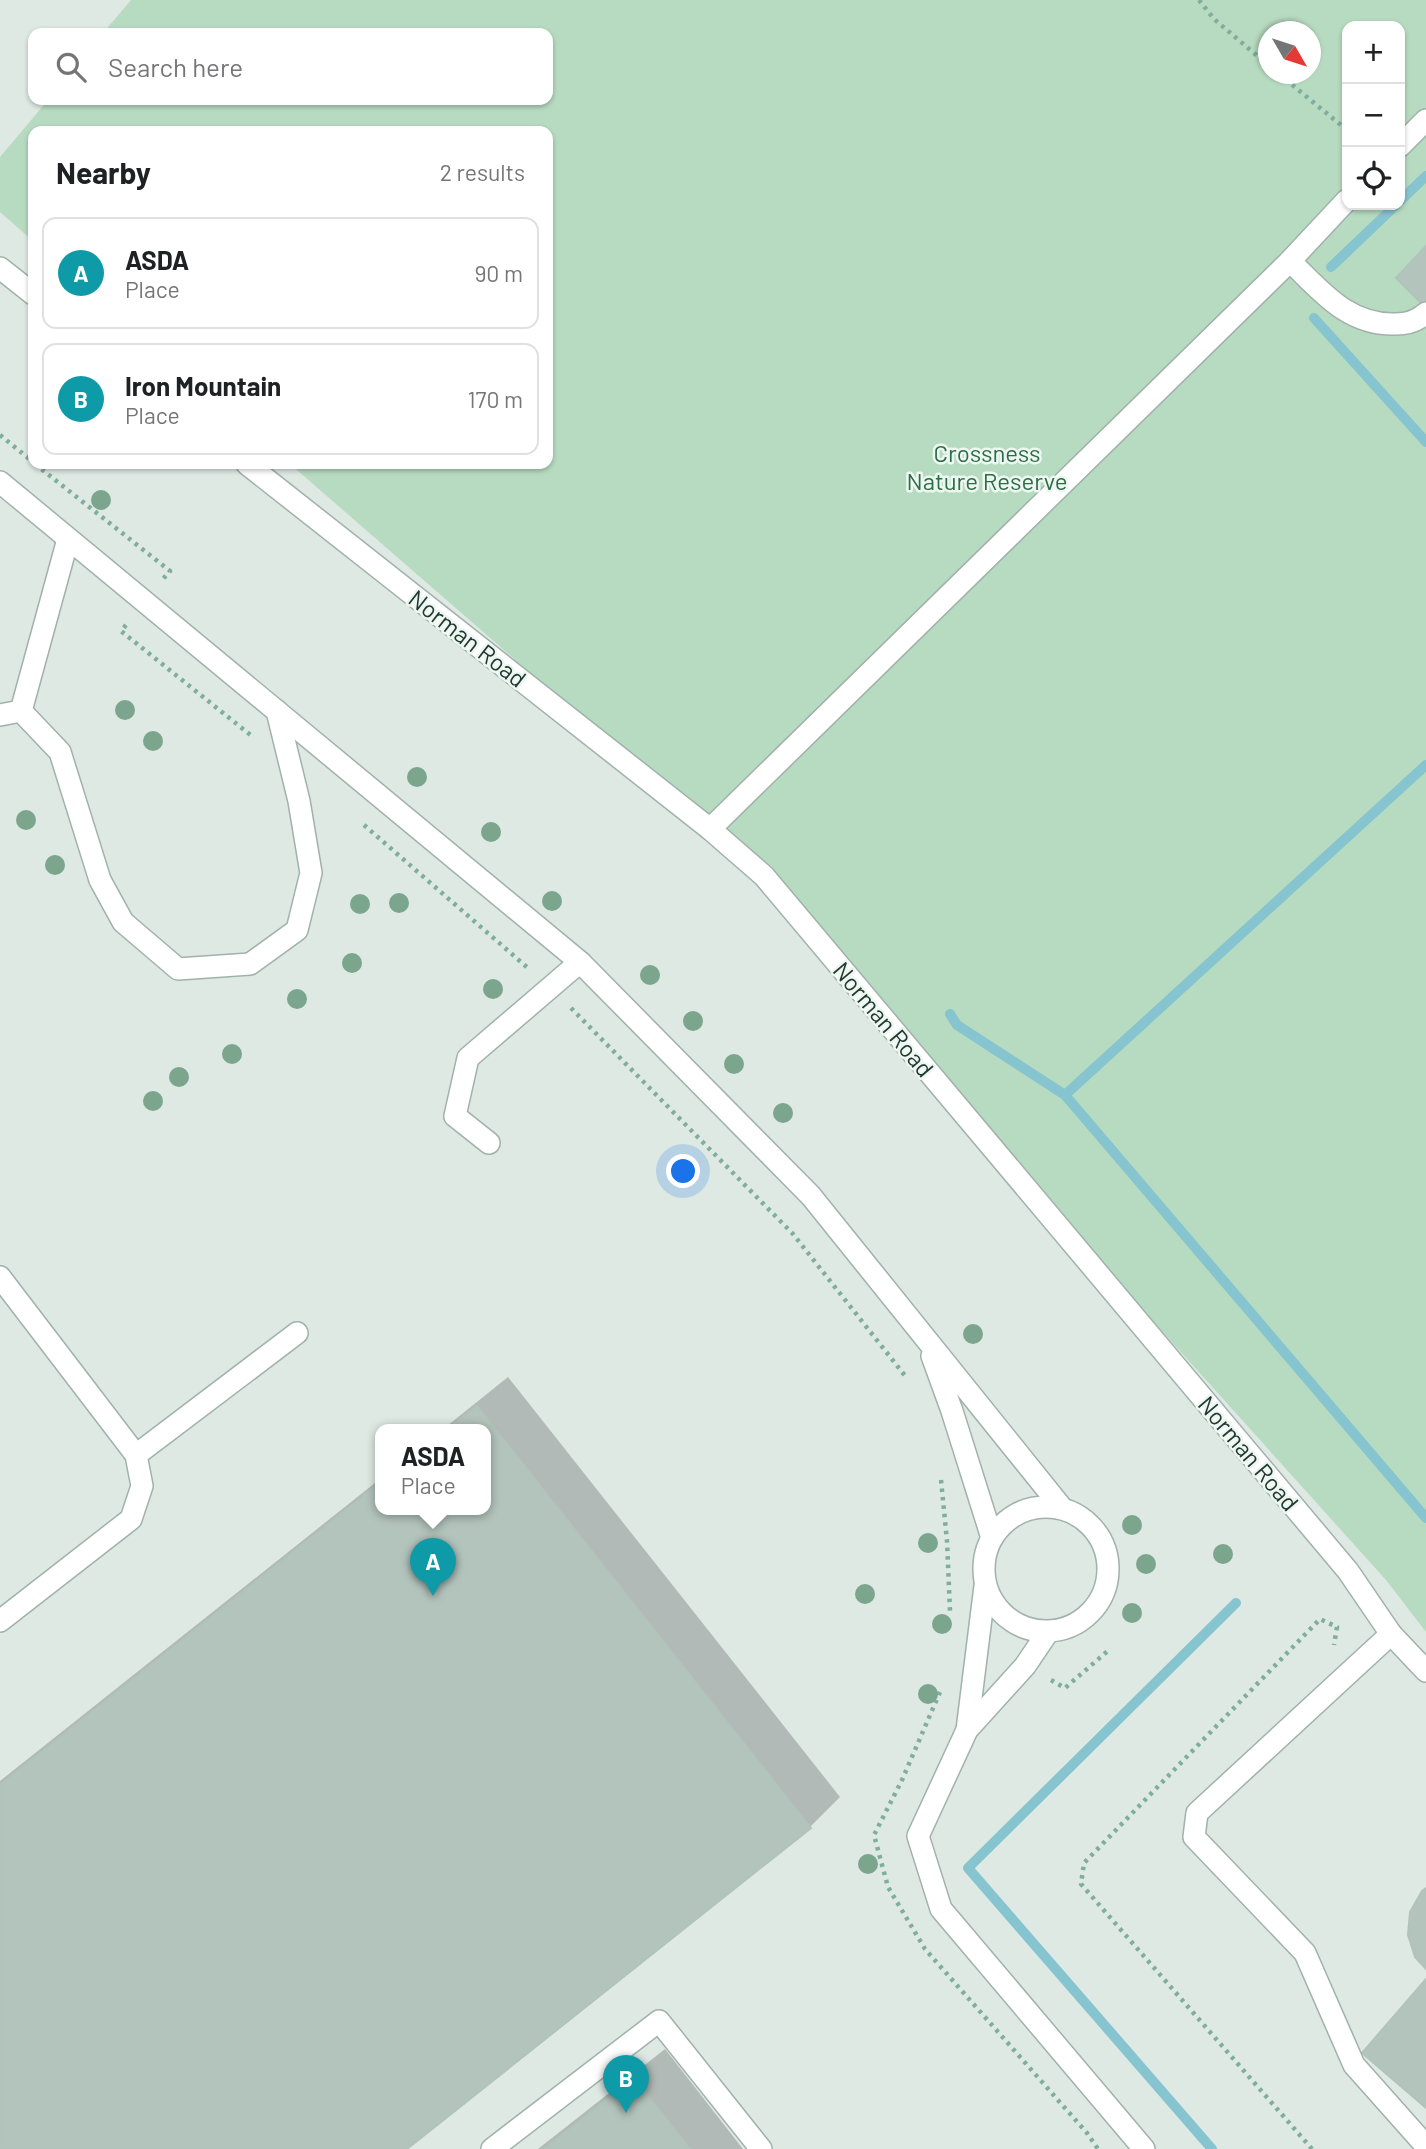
<!DOCTYPE html>
<meta charset="utf-8">
<style>
:root{--surface:#fff;--page:#f6f6f6;--text:#202124;--muted:#757577;--line:#e0e0e0;--accent:#2563eb}
body{margin:0;font-family:Barlow,sans-serif;background:var(--page);color:var(--text)}
.controls{position:absolute;right:21px;top:21px;display:grid;overflow:hidden;border-radius:14px;box-shadow:0 2px 5px #0004}
.controls button{width:63px;height:63px;display:grid;place-items:center;padding:0;border:0;border-bottom:2px solid var(--line);background:var(--surface);color:var(--text);font:35px sans-serif}
.compass{position:absolute;left:1258px;top:21px;width:63px;height:63px;border-radius:50%;background:var(--surface);box-shadow:0 2px 5px #0004;rotate:129deg}
.you{position:absolute;left:684px;top:1172px;width:24px;height:24px;margin:-18px;border:5px solid #fff;border-radius:50%;background:#1a73e8;box-shadow:0 0 0 10px #1a73e833}
.badge{display:grid;place-items:center;width:46px;height:46px;border-radius:50%;background:var(--accent);color:#fff;font-size:23px;font-weight:700}
.pin{position:absolute;translate:-50% -58px;filter:drop-shadow(0 2px 4px #0008)}
.pin::after{content:'';position:absolute;top:37px;width:24px;height:21px;background:inherit;clip-path:polygon(0 0,100% 0,50% 100%)}
.popup{position:absolute;left:375px;top:1424px;width:116px;height:91px;box-sizing:border-box;display:grid;place-content:center;border-radius:14px;background:var(--surface);filter:drop-shadow(0 2px 5px #0005);font-size:23px;white-space:nowrap;color:var(--muted)}
.popup b{font-size:26px;color:var(--text)}
.popup::after{content:'';position:absolute;left:50%;top:100%;margin-left:-14px;border:14px solid transparent;border-top-color:var(--surface)}
.list{margin:0;padding:0;list-style:none}
h2{display:flex;justify-content:space-between;align-items:center;height:91px;margin:0;padding:0 28px;font-size:30px}
h2 small{font-size:23px;font-weight:400;color:var(--muted)}
.list li{display:grid;grid-template-columns:46px 1fr auto;gap:21px;align-items:center;box-sizing:border-box;height:112px;margin:0 14px 14px;padding:0 14px;border:2px solid var(--line);border-radius:14px}
.list b{display:block;font-size:26px;white-space:nowrap}
.list p{margin:0;font-size:23px;white-space:nowrap;color:var(--muted)}
.list em{font-size:23px;font-style:normal;color:var(--muted)}
.icon{flex:none;width:38px;height:38px;fill:none;stroke:currentColor;stroke-width:2;stroke-linecap:round;stroke-linejoin:round}
.map{position:relative;flex:none;width:1426px;height:2149px;overflow:hidden}
.search{position:absolute;background:var(--surface);box-shadow:0 2px 5px #0004;left:28px;top:28px;width:525px;height:77px;display:flex;align-items:center;gap:18px;box-sizing:border-box;padding:0 24px;border-radius:14px;color:var(--muted);font-size:26px}
.panel{position:absolute;background:var(--surface);box-shadow:0 2px 5px #0004;left:28px;top:126px;width:525px;height:343px;border-radius:14px}
.map>svg:first-child{display:block}
.green{fill:#b7dbc0;fill-rule:evenodd}
.shadow{fill:#0003}
.lines{fill:none;stroke-linecap:round;stroke-linejoin:round}
.stream{stroke:#86c4cf;stroke-width:10}
.building{fill:#b3c4bd;stroke:#b1c3bb;stroke-width:2}
.service-casing{stroke:#a1b1ab;stroke-width:24}
.minor-casing{stroke:#a1b1ab;stroke-width:24}
.path{stroke:#7fad9e;stroke-width:4.5;stroke-dasharray:3.5 5;stroke-linecap:butt}
.service{stroke:#fff;stroke-width:21}
.minor{stroke:#fff;stroke-width:21}
.tree{fill:#7ca58d}
.labels{text-anchor:middle;dominant-baseline:central;stroke-width:5;stroke-linejoin:round;paint-order:stroke}
.park-label{font-size:24px;fill:#2b6e45;stroke:#eef6f2}
.street-label{font-size:24px;fill:#203932;stroke:#eef6f2}
</style>
<div class="map">
<svg width="1426" height="2149" viewBox="0 0 1426 2149">
<rect width="100%" height="100%" fill="#dee9e4"/>
<!-- green -->
<path class="green" d="M131,0H1426V1632L1386,1580L710,829L290,464H548V131H33V241L0,212V157L48,100H548V33H103ZM1347,26H1400V205H1347ZM1268,32H1310V74H1268Z"/>
<!-- shadow -->
<g class="shadow">
<path d="M508,1377L840,1797L810,1827L404,2149H0V1781L380,1479V1510H486V1430H442Z"/>
<path d="M665,2049L743,2149H538Z"/>
</g>
<g class="lines">
<!-- stream -->
<g class="stream">
<path d="M1400,201L1426,176"/>
<path d="M1331,267L1396,205"/>
<path d="M1314,318L1426,442"/>
<path d="M950,1014L957,1025L1065,1095L1426,1518"/>
<path d="M1065,1095L1426,765"/>
<path d="M1212,2149L968,1868L1236,1603"/>
</g>
</g>
<!-- building -->
<g class="building">
<path d="M1426,246V304L1424,306L1396,278Z"/>
<path d="M477,1406L811,1828L407,2149H0V1785L380,1483V1510H486V1430H447Z"/>
<path d="M1426,1888V1969L1415,1957L1408,1935L1410,1912L1422,1891Z"/>
<path d="M1426,1979V2108L1362,2053Z"/>
<path d="M634,2078L690,2149H544Z"/>
</g>
<g class="lines">
<defs>
<g id="service">
<path d="M1400,146L1426,120"/>
<path d="M1290,261C1321,291 1348,326 1396,324C1407,324 1417,321 1426,313"/>
<path d="M0,482L580,962L811,1196L1062,1508"/>
<path d="M21,711L60,752L100,880L123,922L178,969L250,964L297,930L311,873L299,801L277,711"/>
<path d="M21,711L68,539"/>
<path d="M0,715L21,711"/>
<path d="M710,829L1290,261L1347,200"/>
<path d="M489,1143L455,1116L468,1058L580,962"/>
<path d="M0,1277L136,1455L142,1486L131,1519L0,1621"/>
<path d="M932,1356L952,1411L992,1538"/>
<path d="M136,1455L297,1333"/>
<circle cx="1046" cy="1569" r="62"/>
<path d="M1048,1632L1025,1666L967,1730L918,1836L941,1909L1144,2149"/>
<path d="M1391,1634L1197,1813L1194,1837L1305,1953L1354,2065L1426,2146"/>
<path d="M967,1730L985,1586"/>
<path d="M492,2149L659,2021L761,2149"/>
</g>
<g id="minor">
<path d="M0,268L33,294"/>
<path d="M247,464L710,829L764,876L1348,1571L1391,1634L1426,1671"/>
</g>
</defs>
<!-- service casing -->
<use href="#service" class="service-casing"/>
<!-- minor casing -->
<use href="#minor" class="minor-casing"/>
<!-- path -->
<g class="path">
<path d="M1199,0L1214,19L1268,65"/>
<path d="M1279,74L1347,130"/>
<path d="M0,435L33,462"/>
<path d="M35,464L170,571L162,580"/>
<path d="M126,625L121,631L253,737"/>
<path d="M364,825L529,969"/>
<path d="M571,1008L793,1234L906,1377"/>
<path d="M941,1480L947,1541L950,1611"/>
<path d="M1051,1680L1065,1688L1110,1649"/>
<path d="M940,1692L902,1780L874,1835L888,1887L925,1949L1087,2133L1098,2149"/>
<path d="M1312,2149L1081,1884L1084,1863L1320,1619L1337,1627L1334,1645"/>
</g>
<!-- service -->
<use href="#service" class="service"/>
<!-- minor -->
<use href="#minor" class="minor"/>
</g>
<!-- trees -->
<g class="tree">
<circle cx="101" cy="500" r="10"/>
<circle cx="125" cy="710" r="10"/>
<circle cx="153" cy="741" r="10"/>
<circle cx="417" cy="777" r="10"/>
<circle cx="26" cy="820" r="10"/>
<circle cx="491" cy="832" r="10"/>
<circle cx="55" cy="865" r="10"/>
<circle cx="552" cy="901" r="10"/>
<circle cx="399" cy="903" r="10"/>
<circle cx="360" cy="904" r="10"/>
<circle cx="352" cy="963" r="10"/>
<circle cx="650" cy="975" r="10"/>
<circle cx="493" cy="989" r="10"/>
<circle cx="297" cy="999" r="10"/>
<circle cx="693" cy="1021" r="10"/>
<circle cx="232" cy="1054" r="10"/>
<circle cx="734" cy="1064" r="10"/>
<circle cx="179" cy="1077" r="10"/>
<circle cx="153" cy="1101" r="10"/>
<circle cx="783" cy="1113" r="10"/>
<circle cx="973" cy="1334" r="10"/>
<circle cx="1132" cy="1525" r="10"/>
<circle cx="928" cy="1543" r="10"/>
<circle cx="1223" cy="1554" r="10"/>
<circle cx="1146" cy="1564" r="10"/>
<circle cx="865" cy="1594" r="10"/>
<circle cx="1132" cy="1613" r="10"/>
<circle cx="942" cy="1624" r="10"/>
<circle cx="928" cy="1694" r="10"/>
<circle cx="868" cy="1864" r="10"/>
</g>
<g class="labels">
<!-- park labels -->
<g class="park-label">
<text x="987" y="452">Crossness<tspan x="987" dy="28">Nature Reserve</tspan></text>
</g>
<!-- street labels -->
<g class="street-label">
<text transform="translate(468 638) rotate(38)">Norman Road</text>
<text transform="translate(884 1019) rotate(50)">Norman Road</text>
<text transform="translate(1249 1453) rotate(50)">Norman Road</text>
</g>
</g>
</svg>
<div class="controls">
<button>+</button>
<button>−</button>
<button><svg class="icon" aria-label="locate" viewBox="0 0 24 24"><circle cx="12" cy="12" r="6"/><path d="M12 2v4M12 18v4M2 12h4M18 12h4"/></svg></button>
</div>
<svg class="compass" viewBox="-18 -18 36 36"><path d="M0-13l5 13h-10z" fill="#e53935"/><path d="M0 13l5-13h-10z" fill="#757577"/></svg>
<div class="you"></div>
<div class="pin badge" style="left:433px;top:1596px;background:#0f9aa8">A</div>
<div class="popup"><b>ASDA</b>Place</div>
<div class="pin badge" style="left:626px;top:2113px;background:#0f9aa8">B</div>
<div class="search"><svg class="icon" aria-label="search" viewBox="0 0 24 24"><circle cx="10" cy="10" r="6"/><path d="M15 15l6 6"/></svg>Search here</div>
<section class="panel">
<h2>Nearby<small>2 results</small></h2>
<ul class="list">
<li><span class="badge" style="background:#0f9aa8">A</span><div><b>ASDA</b><p>Place</p></div><em>90 m</em></li>
<li><span class="badge" style="background:#0f9aa8">B</span><div><b>Iron Mountain</b><p>Place</p></div><em>170 m</em></li>
</ul>
</section>
</div>
